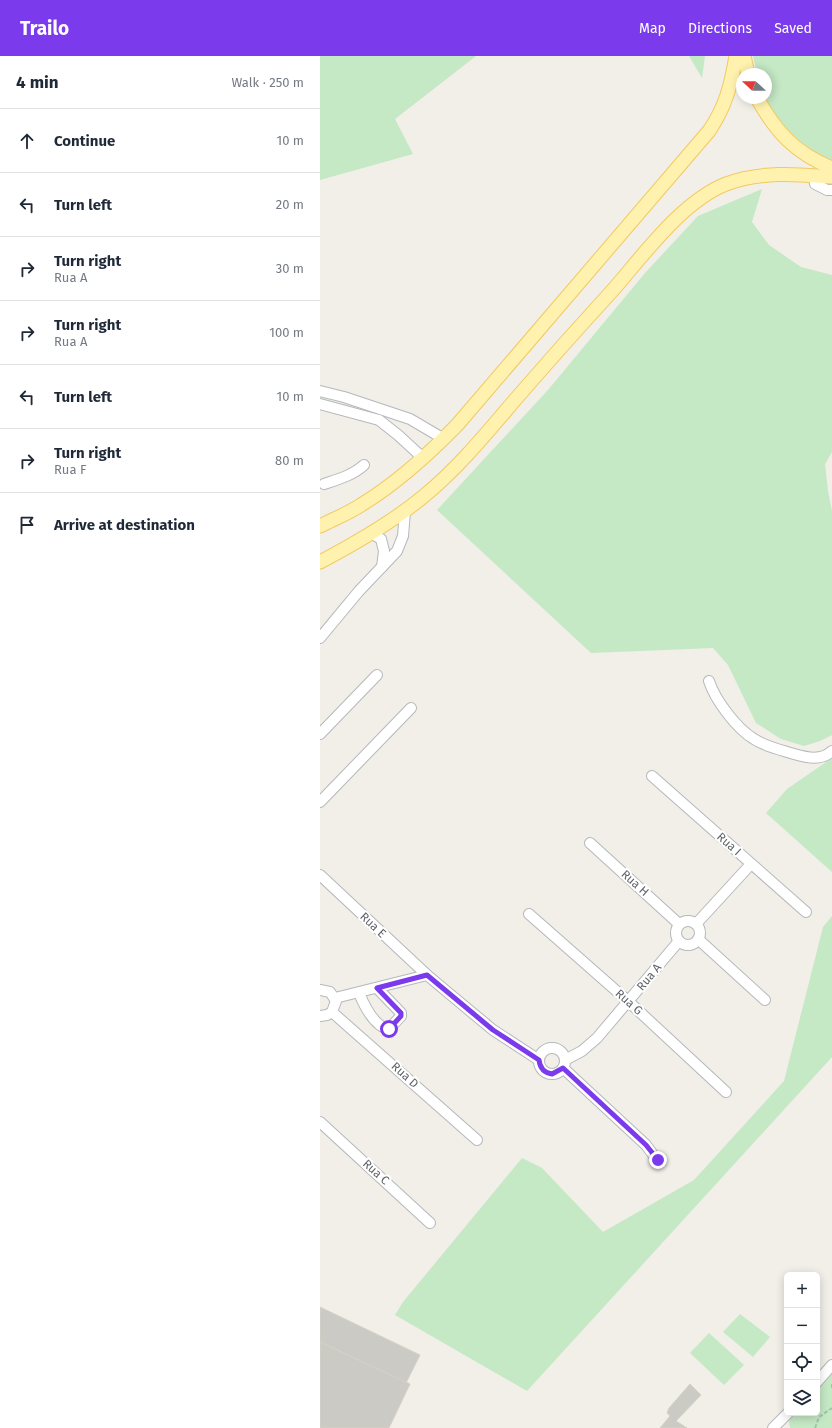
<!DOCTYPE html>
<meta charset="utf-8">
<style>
:root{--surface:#fff;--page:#f2f2f3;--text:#1f2937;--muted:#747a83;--line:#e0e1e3;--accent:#7c3aed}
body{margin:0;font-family:"Fira Sans",sans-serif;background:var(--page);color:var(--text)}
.controls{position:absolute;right:12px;bottom:12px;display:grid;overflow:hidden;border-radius:6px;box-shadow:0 2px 10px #0003}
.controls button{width:36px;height:36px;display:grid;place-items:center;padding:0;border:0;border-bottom:1px solid var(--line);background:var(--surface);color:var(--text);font:20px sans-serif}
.compass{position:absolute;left:416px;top:12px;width:36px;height:36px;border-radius:50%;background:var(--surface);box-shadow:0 2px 10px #0003;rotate:291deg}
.stop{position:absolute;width:12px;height:12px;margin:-9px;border:3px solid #7c3aed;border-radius:50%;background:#fff}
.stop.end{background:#7c3aed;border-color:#fff;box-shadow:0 1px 4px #0008}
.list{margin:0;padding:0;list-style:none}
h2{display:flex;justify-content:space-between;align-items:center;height:52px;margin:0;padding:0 16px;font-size:17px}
h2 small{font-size:13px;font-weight:400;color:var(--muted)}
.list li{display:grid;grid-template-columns:26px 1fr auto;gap:12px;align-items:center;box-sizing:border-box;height:64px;padding:0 16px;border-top:1px solid var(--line)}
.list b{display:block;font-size:15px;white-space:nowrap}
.list p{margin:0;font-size:13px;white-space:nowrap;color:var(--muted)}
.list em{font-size:13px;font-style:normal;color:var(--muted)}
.icon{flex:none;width:22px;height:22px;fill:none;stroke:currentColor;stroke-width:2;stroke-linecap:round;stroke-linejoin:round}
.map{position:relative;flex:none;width:512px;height:1372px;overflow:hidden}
header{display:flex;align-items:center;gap:24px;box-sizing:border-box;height:56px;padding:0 20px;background:var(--accent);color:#fff}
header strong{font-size:19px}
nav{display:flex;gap:22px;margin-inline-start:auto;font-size:14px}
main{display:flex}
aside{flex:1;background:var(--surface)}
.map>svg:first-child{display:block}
.green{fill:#c5e8c5}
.building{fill:#cccac5;stroke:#d6d1c6}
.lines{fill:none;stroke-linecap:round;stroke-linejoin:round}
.minor-casing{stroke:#b5b8bc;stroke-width:12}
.major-casing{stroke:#f2c960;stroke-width:15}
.path{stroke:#9cc7a9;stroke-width:2;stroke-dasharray:4 2;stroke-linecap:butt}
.minor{stroke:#fff;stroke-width:10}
.major{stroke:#fff2af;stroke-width:13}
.route{stroke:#7c3aed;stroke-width:5}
.labels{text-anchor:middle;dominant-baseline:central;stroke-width:4;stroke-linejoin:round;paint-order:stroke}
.street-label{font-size:12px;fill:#5f6368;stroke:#fff}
</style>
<header>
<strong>Trailo</strong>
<nav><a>Map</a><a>Directions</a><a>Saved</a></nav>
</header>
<main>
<aside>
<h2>4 min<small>Walk · 250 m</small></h2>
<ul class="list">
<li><svg class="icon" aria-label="ahead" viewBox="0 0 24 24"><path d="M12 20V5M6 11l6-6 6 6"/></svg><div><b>Continue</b></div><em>10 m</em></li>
<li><svg class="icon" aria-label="left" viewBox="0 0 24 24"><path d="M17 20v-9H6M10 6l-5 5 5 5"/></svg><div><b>Turn left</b></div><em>20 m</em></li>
<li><svg class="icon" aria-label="right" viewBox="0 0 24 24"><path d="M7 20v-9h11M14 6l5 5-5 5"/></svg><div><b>Turn right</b><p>Rua A</p></div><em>30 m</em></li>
<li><svg class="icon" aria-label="right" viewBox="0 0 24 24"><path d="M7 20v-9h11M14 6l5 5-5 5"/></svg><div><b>Turn right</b><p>Rua A</p></div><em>100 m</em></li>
<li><svg class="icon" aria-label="left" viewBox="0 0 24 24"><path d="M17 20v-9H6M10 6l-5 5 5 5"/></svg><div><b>Turn left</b></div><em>10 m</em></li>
<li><svg class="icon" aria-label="right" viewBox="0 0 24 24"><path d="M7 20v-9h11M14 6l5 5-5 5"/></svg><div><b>Turn right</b><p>Rua F</p></div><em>80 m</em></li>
<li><svg class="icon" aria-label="arrive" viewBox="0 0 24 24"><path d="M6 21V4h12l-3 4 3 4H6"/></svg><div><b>Arrive at destination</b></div></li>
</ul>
</aside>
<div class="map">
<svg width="512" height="1372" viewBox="0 0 512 1372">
<rect width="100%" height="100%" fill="#f1efe8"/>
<!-- green -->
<g class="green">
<path d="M0,0H156L75,63L93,98L0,124Z"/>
<path d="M369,0H385L382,22Z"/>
<path d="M433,0H512V105C491,97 450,63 446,40C445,33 446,25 446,18H437Z"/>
<path d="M442,133L432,166L449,189L481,211L512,219V396L505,408L508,435L512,455V679L500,685L484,690L461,683L436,667L408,609L393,592L271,597L117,454L228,334L325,217L378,160Z"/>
<path d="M512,702V816L446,757L467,733Z"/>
<path d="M512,860V1001L207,1335L75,1259L83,1246L202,1102L222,1112L283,1176L374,1124L464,1025L503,871Z"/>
<path d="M420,1258L450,1281L433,1301L403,1276Z"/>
<path d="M389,1277L424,1309L404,1329L370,1297Z"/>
<path d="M512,1316V1372H470L469,1365L473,1357H497V1331Z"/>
</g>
<!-- building -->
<g class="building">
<path d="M0,1251L100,1299L86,1327L0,1286Z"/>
<path d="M0,1286L90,1328L69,1372H0Z"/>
<path d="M370,1328L381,1339L356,1365L367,1372H340L350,1360L347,1357L349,1352Z"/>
</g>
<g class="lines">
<defs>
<g id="minor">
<path d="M494,120L495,128L507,134H512"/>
<path d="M0,335L24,341L90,363L124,383"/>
<path d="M0,348L59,364L78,379L103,402"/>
<path d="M4,428C19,423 33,419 44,409"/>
<path d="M51,477L61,483L64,495L62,511"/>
<path d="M0,582L39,535L77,495L83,480L85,455"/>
<path d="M389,625C395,644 417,673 434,683C446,691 461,694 474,698C488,702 501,705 512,695"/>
<path d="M0,678L57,619"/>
<path d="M332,720L486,856"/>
<path d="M0,746L91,652"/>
<path d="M270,787L359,868"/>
<path d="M0,819L107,919"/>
<path d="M209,858L309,946L406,1036"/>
<circle cx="368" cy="877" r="12"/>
<path d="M376,868L431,808"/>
<path d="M378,883L445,944"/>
<path d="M0,934L10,936L16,945L12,956L7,959L0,960"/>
<path d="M39,937C44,949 54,971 69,973L81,960V957L57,932"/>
<path d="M15,942L107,919L173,974L219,1004"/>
<path d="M12,956L157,1084"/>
<circle cx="232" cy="1005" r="13"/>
<path d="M245,1004L262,995L277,982L359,885"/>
<path d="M243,1012L326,1089L337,1104"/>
<path d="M0,1066L110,1167"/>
<path d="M497,1326L512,1309"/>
<path d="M453,1372L468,1357"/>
</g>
<g id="major">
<path d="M424,0L428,18"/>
<path d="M437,42C456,76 475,97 512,112"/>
<path d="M0,470C14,463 29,457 41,449C77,427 109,398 138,368L389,75C406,50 411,29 416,0"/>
<path d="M0,506C36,487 73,466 104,440C138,412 166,378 194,345C226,308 259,271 292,235C323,200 361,146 406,128C440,115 477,118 512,121"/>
</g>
</defs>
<!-- minor casing -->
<use href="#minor" class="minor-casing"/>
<!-- major casing -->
<use href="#major" class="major-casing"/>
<!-- path -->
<g class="path">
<path d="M512,1328V1333"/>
<path d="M495,1372L499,1361L512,1352"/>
</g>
<!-- minor -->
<use href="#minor" class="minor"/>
<!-- major -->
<use href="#major" class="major"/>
</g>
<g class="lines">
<!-- route -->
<path class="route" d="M69,973L81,960V957L57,932L107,919L173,974L219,1004C220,1012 224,1017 232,1018L243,1012L326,1089L338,1104"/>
</g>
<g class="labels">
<!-- street labels -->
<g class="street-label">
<text transform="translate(409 788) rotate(42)">Rua I</text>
<text transform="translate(315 827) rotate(42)">Rua H</text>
<text transform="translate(53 869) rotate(43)">Rua E</text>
<text transform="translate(329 921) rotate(-50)">Rua A</text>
<text transform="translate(309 946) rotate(42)">Rua G</text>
<text transform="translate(85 1019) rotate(42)">Rua D</text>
<text transform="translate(56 1116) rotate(42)">Rua C</text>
</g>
</g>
</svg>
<div class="controls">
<button>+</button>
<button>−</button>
<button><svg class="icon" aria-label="locate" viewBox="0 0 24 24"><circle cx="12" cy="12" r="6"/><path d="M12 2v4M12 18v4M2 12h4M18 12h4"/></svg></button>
<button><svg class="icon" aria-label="layers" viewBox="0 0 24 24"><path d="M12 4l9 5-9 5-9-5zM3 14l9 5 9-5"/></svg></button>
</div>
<svg class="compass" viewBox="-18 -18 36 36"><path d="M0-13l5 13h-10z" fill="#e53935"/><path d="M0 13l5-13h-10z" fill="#747a83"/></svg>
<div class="stop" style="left:69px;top:973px"></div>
<div class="stop end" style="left:338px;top:1104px"></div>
</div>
</main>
